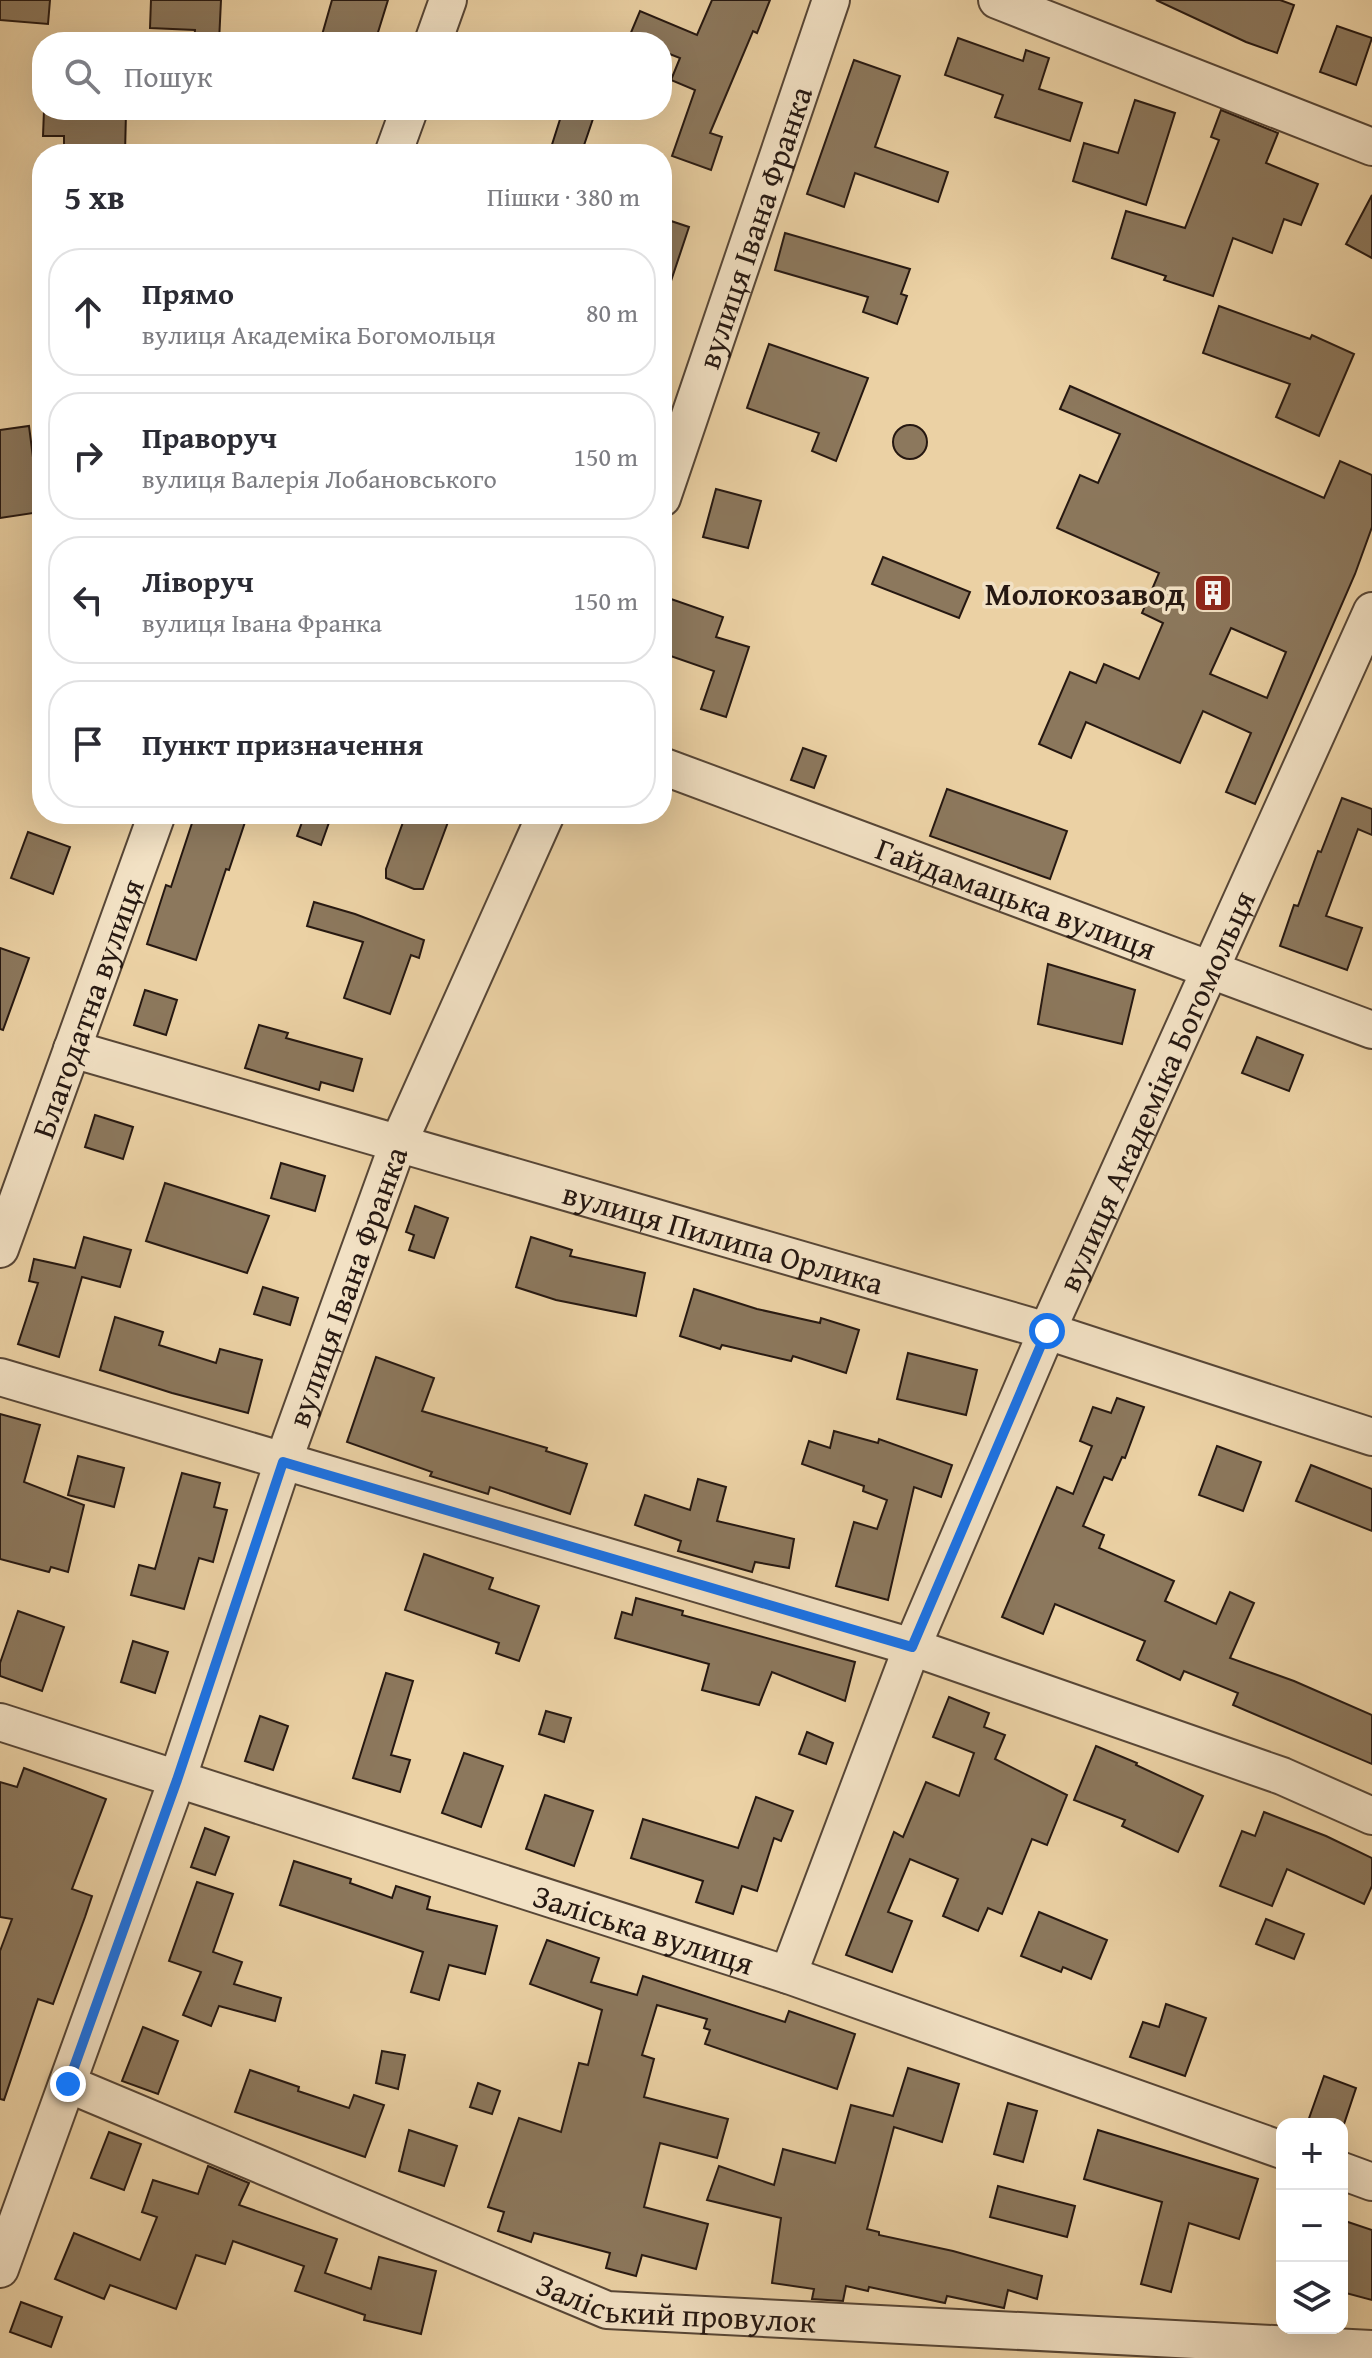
<!DOCTYPE html>
<html lang="uk">
<meta charset="utf-8">
<style>
:root{--surface:#fff;--page:#f7f7f7;--text:#2b2b33;--muted:#7c7c81;--line:#e1e1e2}
body{margin:0;font-family:"Gentium Book Plus",serif;background:var(--page);color:var(--text)}
.controls{position:absolute;right:24px;bottom:24px;display:grid;overflow:hidden;border-radius:16px;box-shadow:0 8px 32px #0002}
.controls button{width:72px;height:72px;display:grid;place-items:center;padding:0;border:0;border-bottom:2px solid var(--line);background:var(--surface);color:var(--text);font:40px sans-serif}
.stop{position:absolute;width:24px;height:24px;margin:-18px;border:6px solid #1a73e8;border-radius:50%;background:#fff}
.stop.end{background:#1a73e8;border-color:#fff;box-shadow:0 2px 8px #0008}
.list{margin:0;padding:0;list-style:none}
h2{display:flex;justify-content:space-between;align-items:center;height:104px;margin:0;padding:0 32px;font-size:34px}
h2 small{font-size:26px;font-weight:400;color:var(--muted)}
.list li{display:grid;grid-template-columns:52px 1fr auto;gap:24px;align-items:center;box-sizing:border-box;height:128px;margin:0 16px 16px;padding:0 16px;border:2px solid var(--line);border-radius:32px}
.list b{display:block;font-size:30px;white-space:nowrap}
.list p{margin:0;font-size:26px;white-space:nowrap;color:var(--muted)}
.list em{font-size:26px;font-style:normal;color:var(--muted)}
.icon{flex:none;width:44px;height:44px;fill:none;stroke:currentColor;stroke-width:2;stroke-linecap:round;stroke-linejoin:round}
.map{position:relative;flex:none;width:1372px;height:2358px;overflow:hidden}
.search{position:absolute;background:var(--surface);box-shadow:0 8px 32px #0002;left:32px;top:32px;width:640px;height:88px;display:flex;align-items:center;gap:20px;box-sizing:border-box;padding:0 28px;border-radius:32px;color:var(--muted);font-size:30px}
.panel{position:absolute;background:var(--surface);box-shadow:0 8px 32px #0002;left:32px;top:144px;width:640px;height:680px;border-radius:32px}
.map>svg:first-child{display:block}
.building{fill:#8c785d;stroke:#261811;stroke-width:2;fill-rule:evenodd}
.lines{fill:none;stroke-linecap:round;stroke-linejoin:round}
.minor-casing{stroke:#574636;stroke-width:40}
.minor{stroke:#f2e1c4;stroke-width:36}
.route{stroke:#1a73e8;stroke-width:10}
.labels{text-anchor:middle;dominant-baseline:central;stroke-width:7;stroke-linejoin:round;paint-order:stroke}
.street-label{font-size:32px;fill:#261811;stroke:#f2e1c4}
.poi-label{font-size:32px;font-weight:bold;fill:#261811;stroke:#f2e1c4;text-anchor:end}
</style>
<div class="map">
<svg width="1372" height="2358" viewBox="0 0 1372 2358">
<rect width="100%" height="100%" fill="#ebd1a4"/>
<filter id="stains"><feTurbulence type="fractalNoise" baseFrequency=".0025" numOctaves="4"/><feColorMatrix values="0 0 0 0 .2 0 0 0 0 .09 0 0 0 0 .02 0 0 0 .5 -.17"/></filter>
<radialGradient id="worn" r=".72"><stop offset=".6" stop-color="#630" stop-opacity="0"/><stop offset="1" stop-color="#630" stop-opacity=".3"/></radialGradient>
<!-- building -->
<g class="building">
<path d="M0,0H50L48,24L0,20Z"/>
<path d="M151,0H221L219,42H194L195,30L150,28Z"/>
<path d="M332,0H388L375,42H320Z"/>
<path d="M712,0H770L757,33L753,31L710,133L722,137L711,170L672,156L695,90L671,80L680,58L662,51V42H627L640,11L697,35Z"/>
<path d="M1156,0H1280L1294,5L1277,53L1246,42Z"/>
<path d="M1337,26L1372,38L1356,85L1320,72Z"/>
<path d="M958,38L1023,61L1026,50L1049,58L1039,89L1082,103L1070,141L995,117L1003,95L945,75Z"/>
<path d="M854,60L900,76L875,147L948,172L938,202L855,173L844,207L807,194Z"/>
<path d="M1135,100L1175,113L1146,205L1073,181L1084,143L1118,153Z"/>
<path d="M44,110L126,112L125,154H64V136H43Z"/>
<path d="M563,110H596L581,154H549Z"/>
<path d="M1221,110L1278,133L1266,163L1318,184L1301,225L1284,219L1272,253L1233,238L1213,296L1164,280L1166,276L1112,258L1126,211L1185,228L1219,140L1211,137Z"/>
<path d="M1372,195V258L1346,244Z"/>
<path d="M662,218L689,227L666,296L662,295Z"/>
<path d="M785,233L910,269L901,294L907,296L897,324L863,312L868,297L775,270Z"/>
<path d="M1219,306L1310,339L1312,335L1354,354L1319,436L1276,417L1290,384L1203,353Z"/>
<path d="M769,344L868,378L836,461L812,451L819,433L747,408Z"/>
<path d="M1070,386L1324,498L1340,461L1372,475V527L1355,574L1255,804L1226,792L1251,733L1203,711L1180,763L1086,722L1071,758L1039,744L1070,672L1096,683L1104,664L1139,679L1163,623L1142,613L1159,573L1057,528L1080,475L1098,483L1120,434L1060,409ZM1231,628L1286,652L1267,698L1210,674Z"/>
<circle cx="910" cy="442" r="17"/>
<path d="M29,426L40,512L0,518V430Z"/>
<path d="M716,489L761,501L748,548L703,537Z"/>
<path d="M883,557L970,592L959,618L872,584Z"/>
<path d="M671,599L723,617L716,637L749,647L726,717L701,709L714,671L662,653V625Z"/>
<path d="M803,748L826,756L814,788L791,780Z"/>
<path d="M947,789L1067,831L1050,879L930,836Z"/>
<path d="M1342,798L1372,809V835L1358,829L1326,916L1362,928L1347,970L1280,946L1294,905L1298,906L1318,851L1321,852Z"/>
<path d="M195,814H222L245,822L229,870L226,869L196,960L147,944L166,885L171,887Z"/>
<path d="M305,814H332L321,845L297,836Z"/>
<path d="M406,814H451L423,889H414L386,878V869Z"/>
<path d="M28,832L70,847L53,894L11,878Z"/>
<path d="M314,902L355,914L424,940L419,958L411,955L390,1014L344,998L363,942L307,926Z"/>
<path d="M0,948L29,958L3,1030L0,1029Z"/>
<path d="M1048,964L1135,990L1122,1044L1038,1024Z"/>
<path d="M145,990L177,1000L166,1035L134,1025Z"/>
<path d="M259,1025L288,1033L286,1038L362,1059L353,1091L321,1082L319,1090L245,1068Z"/>
<path d="M1257,1037L1303,1055L1289,1091L1242,1073Z"/>
<path d="M95,1115L133,1127L123,1159L85,1147Z"/>
<path d="M281,1163L325,1176L315,1211L271,1198Z"/>
<path d="M165,1183L269,1216L247,1273L146,1241Z"/>
<path d="M415,1206L448,1218L434,1258L409,1250L414,1235L406,1232Z"/>
<path d="M84,1237L131,1250L120,1287L82,1277L59,1357L18,1344L38,1283L29,1281L34,1259L75,1268Z"/>
<path d="M531,1237L572,1250L570,1256L645,1273L636,1316L556,1300L516,1287Z"/>
<path d="M263,1287L298,1298L290,1325L254,1314Z"/>
<path d="M694,1289L757,1309L820,1323L821,1318L859,1330L846,1373L793,1356L791,1361L722,1345L720,1349L680,1336Z"/>
<path d="M115,1317L163,1332L159,1345L216,1363L220,1349L262,1360L248,1413L172,1393L100,1370Z"/>
<path d="M908,1353L977,1370L966,1415L897,1399Z"/>
<path d="M376,1357L434,1378L422,1411L547,1448L546,1451L587,1464L570,1514L490,1487L488,1494L430,1476L432,1472L347,1442Z"/>
<path d="M1117,1398L1144,1407L1125,1458L1122,1457L1112,1480L1104,1477L1083,1526L1104,1535L1099,1548L1174,1581L1165,1601L1216,1624L1230,1592L1254,1603L1230,1658L1294,1681L1372,1715V1764L1233,1705L1238,1693L1184,1671L1180,1680L1137,1660L1145,1641L1055,1604L1043,1634L1002,1617L1057,1487L1073,1494L1092,1446L1080,1441L1093,1407L1111,1413Z"/>
<path d="M0,1414L40,1425L24,1482L84,1505L68,1572L51,1567L49,1572L0,1559Z"/>
<path d="M834,1431L878,1443L879,1439L952,1465L941,1497L914,1487L888,1600L836,1586L854,1522L877,1529L887,1500L863,1491L864,1486L802,1464L809,1441L830,1448Z"/>
<path d="M1217,1446L1261,1462L1243,1511L1199,1495Z"/>
<path d="M78,1456L124,1468L114,1507L68,1495Z"/>
<path d="M1311,1465L1372,1489V1531L1296,1501Z"/>
<path d="M182,1473L220,1483L214,1507L227,1510L213,1562L199,1558L184,1609L131,1595L139,1565L155,1569Z"/>
<path d="M698,1479L726,1487L717,1521L794,1539L789,1568L755,1562L752,1572L678,1551L681,1541L635,1525L645,1495L690,1510Z"/>
<path d="M424,1554L493,1578L489,1589L539,1606L519,1661L496,1653L499,1643L405,1610Z"/>
<path d="M636,1598L683,1611L682,1615L855,1662L845,1701L772,1672L759,1705L702,1690L709,1664L615,1638L622,1612L632,1615Z"/>
<path d="M18,1611L64,1627L42,1691L0,1676V1663Z"/>
<path d="M133,1641L168,1652L155,1693L121,1682Z"/>
<path d="M386,1673L413,1681L391,1755L410,1760L400,1792L353,1778Z"/>
<path d="M949,1697L989,1713L984,1727L1005,1735L995,1759L1067,1795L1047,1845L1032,1839L1002,1914L988,1908L978,1931L943,1916L958,1879L910,1859L888,1912L912,1921L892,1972L846,1955L894,1832L903,1837L926,1782L959,1796L974,1753L933,1737Z"/>
<path d="M546,1711L571,1718L564,1742L539,1734Z"/>
<path d="M260,1716L288,1726L273,1770L245,1761Z"/>
<path d="M807,1732L833,1743L826,1764L799,1754Z"/>
<path d="M1096,1746L1137,1763L1136,1765L1203,1796L1178,1852L1122,1826L1125,1820L1074,1800Z"/>
<path d="M464,1753L503,1766L481,1827L442,1813Z"/>
<path d="M24,1768L106,1799L72,1889L92,1896L85,1917L53,2004L38,1999L4,2100L0,2099V1951L12,1919L0,1917V1782L17,1787Z"/>
<path d="M545,1795L593,1811L574,1866L526,1849Z"/>
<path d="M756,1797L793,1811L781,1841L774,1838L757,1891L742,1886L733,1914L696,1902L703,1881L631,1858L643,1819L738,1848Z"/>
<path d="M1264,1812L1326,1836L1372,1858V1886L1364,1904L1287,1869L1272,1906L1220,1886L1242,1831L1255,1836Z"/>
<path d="M205,1828L229,1837L215,1875L191,1867Z"/>
<path d="M294,1861L351,1879L350,1883L392,1898L396,1886L430,1897L427,1909L497,1926L485,1974L449,1965L439,2000L411,1992L423,1952L280,1905Z"/>
<path d="M197,1882L233,1894L213,1952L242,1962L234,1984L281,1998L275,2021L219,2006L211,2026L183,2015L201,1972L169,1961Z"/>
<path d="M1039,1912L1107,1940L1091,1979L1063,1967L1061,1972L1021,1956Z"/>
<path d="M1266,1919L1304,1934L1294,1959L1256,1944Z"/>
<path d="M547,1940L599,1958L591,1982L637,1995L643,1976L785,2022L789,2011L855,2034L837,2089L705,2044L710,2030L704,2028L707,2019L657,2005L642,2055L654,2059L644,2097L728,2119L717,2158L660,2143L644,2207L708,2224L696,2269L642,2255L636,2276L606,2268L610,2253L534,2233L531,2242L498,2231L504,2212L488,2207L519,2118L561,2132L579,2063L588,2065L602,2010L530,1984Z"/>
<path d="M1166,2004L1206,2018L1185,2076L1130,2057L1143,2022L1159,2027Z"/>
<path d="M143,2027L178,2041L158,2094L122,2081Z"/>
<path d="M382,2051L405,2055L398,2089L376,2083Z"/>
<path d="M908,2068L959,2084L942,2142L894,2127L867,2229L879,2232V2235L953,2251L1042,2276L1037,2299L1008,2290L1004,2308L947,2296L945,2303L869,2287L868,2291L846,2286L843,2301L812,2299L814,2289L772,2283L781,2218L707,2200L719,2166L774,2185L783,2149L835,2163L851,2105L893,2116Z"/>
<path d="M250,2070L299,2087L298,2091L349,2108L354,2095L384,2105L365,2157L235,2112Z"/>
<path d="M1324,2076L1356,2088L1344,2124H1307Z"/>
<path d="M478,2083L500,2091L492,2114L470,2107Z"/>
<path d="M1008,2103L1037,2111L1023,2162L994,2154Z"/>
<path d="M409,2130L457,2146L444,2186L399,2171Z"/>
<path d="M1098,2130L1258,2179L1239,2239L1189,2223L1171,2292L1141,2284L1162,2202L1084,2179Z"/>
<path d="M109,2132L141,2144L124,2190L91,2178Z"/>
<path d="M208,2166L249,2183L239,2205L337,2239L325,2273L371,2289L379,2257L436,2271L421,2334L364,2320L365,2315L295,2291L304,2266L233,2241L225,2264L196,2255L176,2309L110,2285L104,2299L55,2279L74,2233L140,2260L157,2217L142,2212L153,2180L198,2194Z"/>
<path d="M998,2186L1075,2206L1067,2237L990,2217Z"/>
<path d="M1342,2220L1372,2230V2300L1342,2292Z"/>
<path d="M21,2302L62,2317L51,2347L10,2332Z"/>
</g>
<g class="lines">
<defs>
<g id="minor">
<path d="M997,0L1372,147"/>
<path d="M433,42L448,0"/>
<path d="M393,154L409,110"/>
<path id="s1" d="M662,498L831,0"/>
<path id="s2" d="M662,766L1372,1030"/>
<path id="s3" d="M72,1049L1047,1331L1372,1437"/>
<path id="s4" d="M0,1249L157,814"/>
<path d="M0,1377L912,1647L1282,1776L1372,1816"/>
<path id="s5" d="M0,1722L788,1975L1282,2150"/>
<path id="s6" d="M788,1975L912,1647L1047,1331L1372,611"/>
<path id="s7" d="M68,2084L607,2310L1372,2349"/>
<path d="M1342,2171L1372,2182"/>
<path id="s8" d="M0,2269L177,1780L283,1462L398,1144L546,814"/>
</g>
</defs>
<!-- minor casing -->
<use href="#minor" class="minor-casing"/>
<!-- minor -->
<use href="#minor" class="minor"/>
</g>
<g class="lines">
<!-- route -->
<path class="route" d="M68,2084L177,1780L283,1462L912,1647L1047,1331"/>
</g>
<!-- icons -->
<defs>
<symbol id="building-square" viewBox="-11 -11 22 22"><rect x="-9" y="-9" width="18" height="18" rx="4" fill="#8f2418" stroke="#f2e1c4"/><path d="M-4-6H4V6H1V3H-1V6H-4ZM-2.5-4.3h1.7v1.8h-1.7ZM.8-4.3h1.7v1.8H.8ZM-2.5-1h1.7V.8h-1.7ZM.8-1h1.7V.8H.8Z" fill="#fff"/></symbol>
</defs>
<g fill-rule="evenodd">
<use href="#building-square" x="1191" y="571" width="44" height="44"/>
</g>
<g class="labels">
<!-- street labels -->
<g class="street-label">
<text stroke="none"><textPath href="#s1" startOffset="286">вулиця Івана Франка</textPath></text>
<text stroke="none"><textPath href="#s2" startOffset="378">Гайдамацька вулиця</textPath></text>
<text stroke="none"><textPath href="#s4" startOffset="256">Благодатна вулиця</textPath></text>
<text stroke="none"><textPath href="#s6" startOffset="958">вулиця Академіка Богомольця</textPath></text>
<text stroke="none"><textPath href="#s3" startOffset="678">вулиця Пилипа Орлика</textPath></text>
<text stroke="none"><textPath href="#s8" startOffset="1042">вулиця Івана Франка</textPath></text>
<text stroke="none"><textPath href="#s5" startOffset="676">Заліська вулиця</textPath></text>
<text stroke="none"><textPath href="#s7" startOffset="652">Заліський провулок</textPath></text>
</g>
<!-- poi labels -->
<g class="poi-label">
<text x="1185" y="593">Молокозавод</text>
</g>
</g>
<rect width="100%" height="100%" filter="url(#stains)"/>
<rect width="100%" height="100%" fill="url(#worn)"/>
</svg>
<div class="controls">
<button>+</button>
<button>−</button>
<button><svg class="icon" aria-label="layers" viewBox="0 0 24 24"><path d="M12 4l9 5-9 5-9-5zM3 14l9 5 9-5"/></svg></button>
</div>
<div class="stop" style="left:1047px;top:1331px"></div>
<div class="stop end" style="left:68px;top:2084px"></div>
<div class="search"><svg class="icon" aria-label="search" viewBox="0 0 24 24"><circle cx="10" cy="10" r="6"/><path d="M15 15l6 6"/></svg>Пошук</div>
<section class="panel">
<h2>5 хв<small>Пішки · 380 m</small></h2>
<ul class="list">
<li><svg class="icon" aria-label="ahead" viewBox="0 0 24 24"><path d="M12 20V5M6 11l6-6 6 6"/></svg><div><b>Прямо</b><p>вулиця Академіка Богомольця</p></div><em>80 m</em></li>
<li><svg class="icon" aria-label="right" viewBox="0 0 24 24"><path d="M7 20v-9h11M14 6l5 5-5 5"/></svg><div><b>Праворуч</b><p>вулиця Валерія Лобановського</p></div><em>150 m</em></li>
<li><svg class="icon" aria-label="left" viewBox="0 0 24 24"><path d="M17 20v-9H6M10 6l-5 5 5 5"/></svg><div><b>Ліворуч</b><p>вулиця Івана Франка</p></div><em>150 m</em></li>
<li><svg class="icon" aria-label="arrive" viewBox="0 0 24 24"><path d="M6 21V4h12l-3 4 3 4H6"/></svg><div><b>Пункт призначення</b></div></li>
</ul>
</section>
</div>
